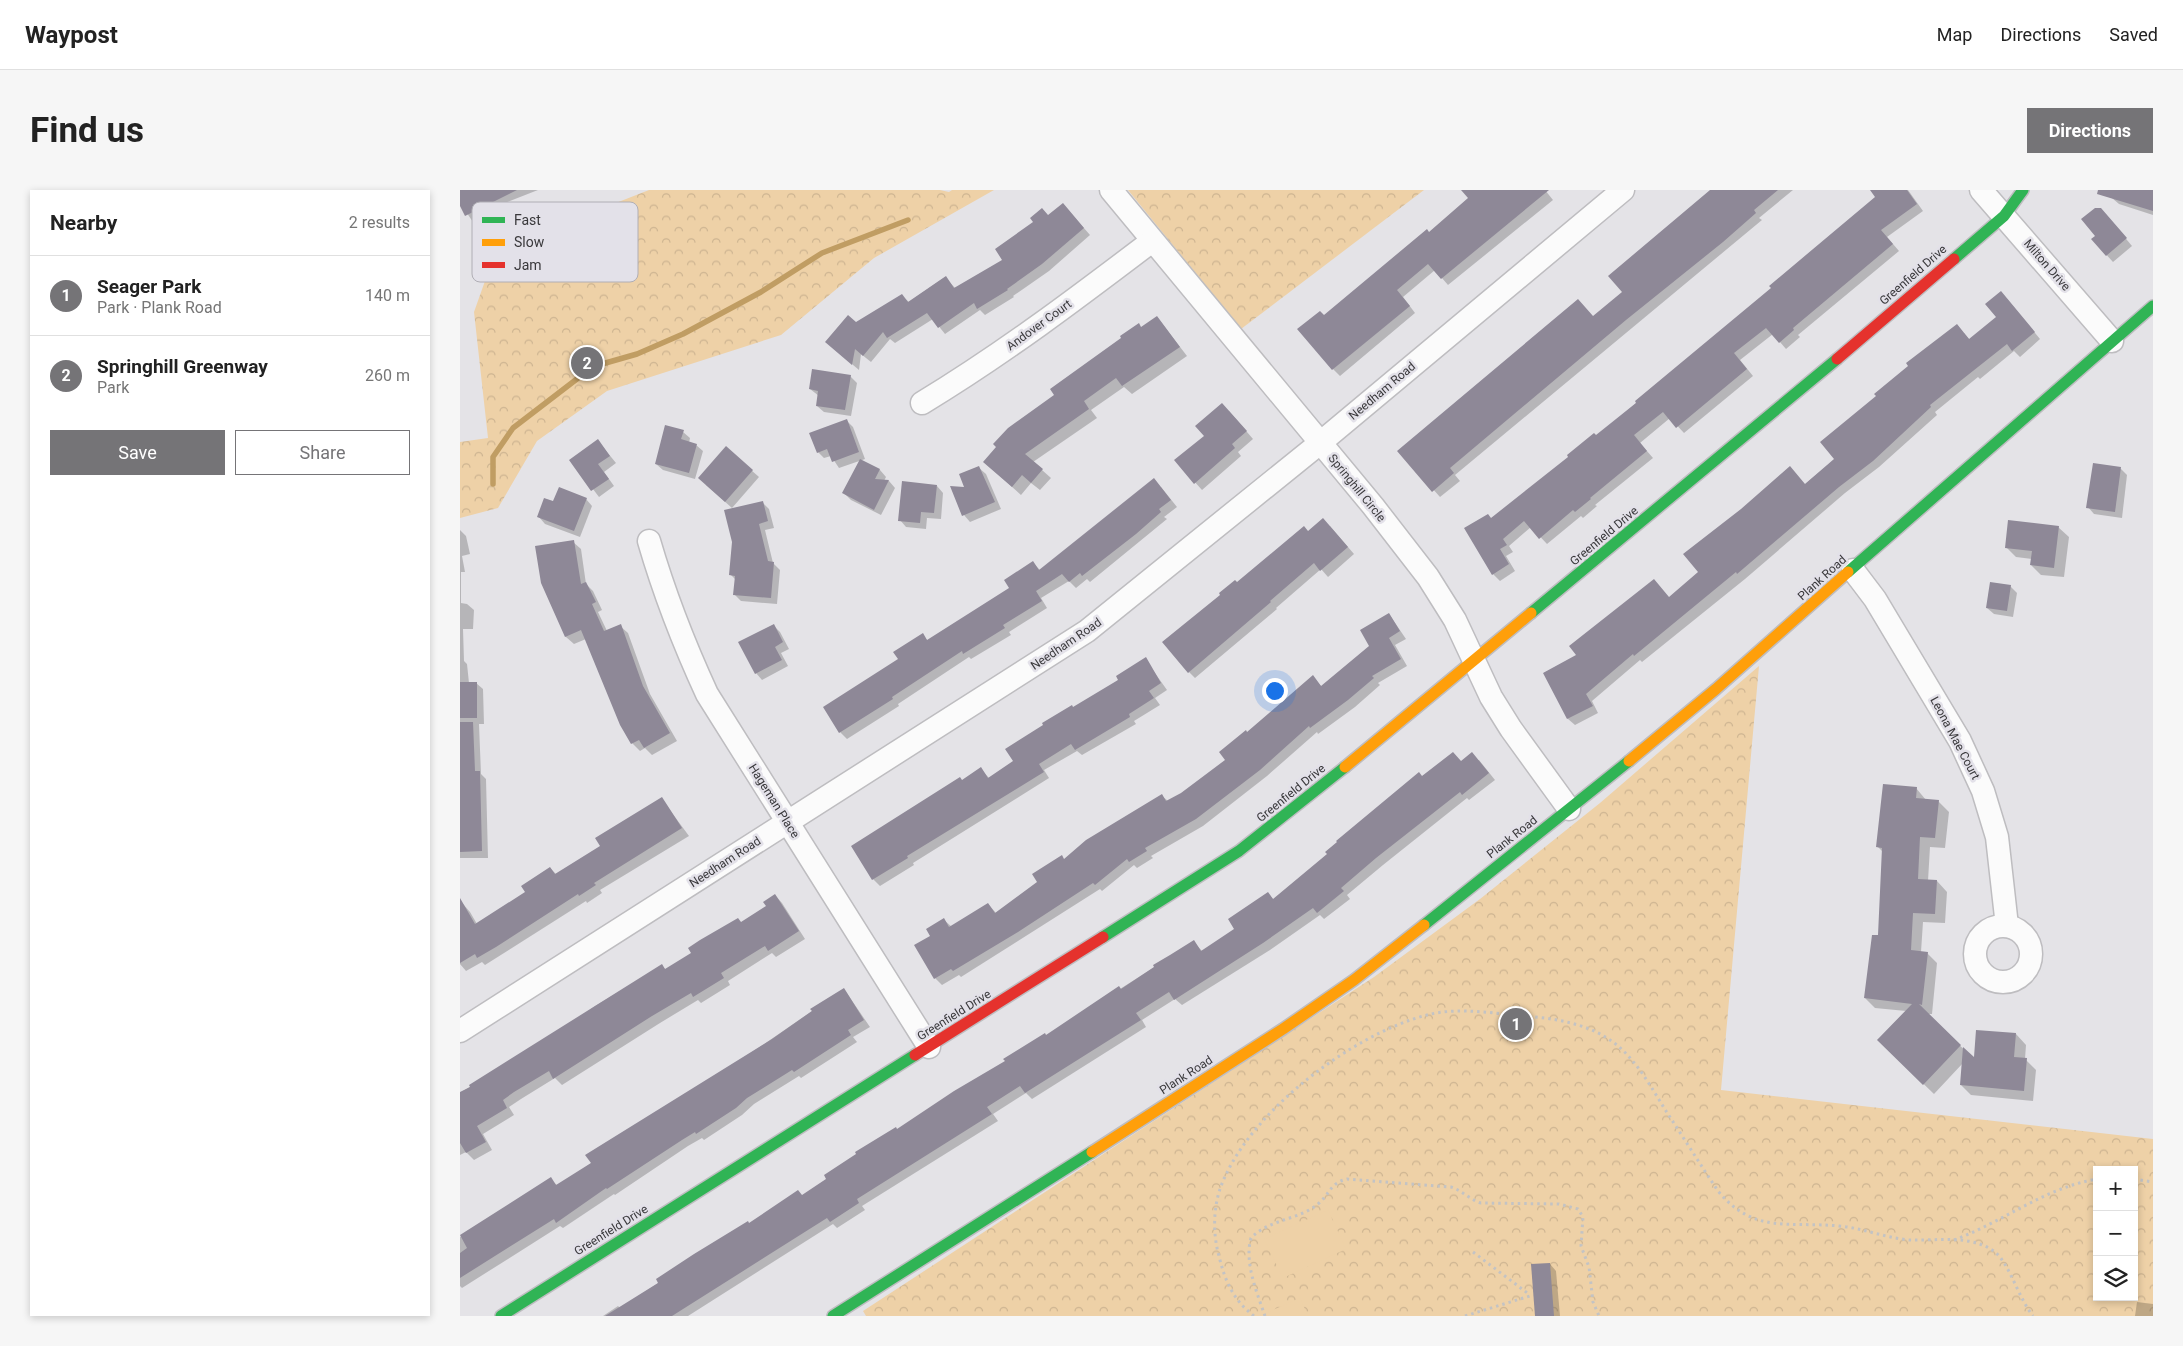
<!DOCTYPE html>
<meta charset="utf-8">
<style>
:root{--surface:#fff;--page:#f6f6f6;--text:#222;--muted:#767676;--line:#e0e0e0;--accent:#757477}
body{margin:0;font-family:Roboto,sans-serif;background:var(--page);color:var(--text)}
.controls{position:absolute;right:15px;bottom:15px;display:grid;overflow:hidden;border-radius:0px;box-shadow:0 2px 8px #0003}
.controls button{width:45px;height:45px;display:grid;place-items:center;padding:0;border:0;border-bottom:1px solid var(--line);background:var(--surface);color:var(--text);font:25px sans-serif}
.you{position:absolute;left:814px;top:500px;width:18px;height:18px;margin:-12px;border:4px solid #fff;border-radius:50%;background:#1a73e8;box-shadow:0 0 0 8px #1a73e833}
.badge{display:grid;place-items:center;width:32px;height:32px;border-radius:50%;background:var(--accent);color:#fff;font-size:16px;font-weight:700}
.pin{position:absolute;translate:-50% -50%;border:2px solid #fff;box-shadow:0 1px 5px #0006}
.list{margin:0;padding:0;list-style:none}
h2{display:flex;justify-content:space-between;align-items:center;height:65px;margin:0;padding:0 20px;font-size:21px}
h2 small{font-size:16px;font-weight:400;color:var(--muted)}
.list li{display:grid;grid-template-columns:32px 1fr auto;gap:15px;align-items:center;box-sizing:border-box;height:80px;padding:0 20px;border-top:1px solid var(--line)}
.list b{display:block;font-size:19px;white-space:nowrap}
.list p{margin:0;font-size:16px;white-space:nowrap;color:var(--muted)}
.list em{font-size:16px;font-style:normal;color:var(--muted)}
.actions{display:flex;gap:10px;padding:15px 20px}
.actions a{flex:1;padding:11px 0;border:1px solid var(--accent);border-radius:0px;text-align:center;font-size:18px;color:var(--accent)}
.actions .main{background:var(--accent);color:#fff}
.icon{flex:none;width:28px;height:28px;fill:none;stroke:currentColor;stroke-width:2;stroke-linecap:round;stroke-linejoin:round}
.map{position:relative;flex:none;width:1693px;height:1126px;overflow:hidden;border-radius:0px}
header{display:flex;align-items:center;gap:30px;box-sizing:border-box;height:70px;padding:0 25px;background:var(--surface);border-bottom:1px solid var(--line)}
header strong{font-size:24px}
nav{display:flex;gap:28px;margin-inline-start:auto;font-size:18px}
.intro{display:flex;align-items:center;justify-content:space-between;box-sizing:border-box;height:120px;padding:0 30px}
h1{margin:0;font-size:35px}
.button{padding:12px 22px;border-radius:0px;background:var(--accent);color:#fff;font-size:18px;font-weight:700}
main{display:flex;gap:30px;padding:0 30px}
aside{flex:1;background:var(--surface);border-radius:0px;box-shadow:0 2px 8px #0003}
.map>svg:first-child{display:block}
.park{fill:url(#park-crowns);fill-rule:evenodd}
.pitch{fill:#eed1a7}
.shadow{fill:#0003}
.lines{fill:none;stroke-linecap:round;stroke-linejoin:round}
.stream{stroke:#c09d63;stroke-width:5.5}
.building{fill:#8e8897}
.street-casing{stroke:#bebdc0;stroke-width:25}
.fast-casing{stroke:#bebdc0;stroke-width:14}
.slow-casing{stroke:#bebdc0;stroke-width:14}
.jam-casing{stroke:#bebdc0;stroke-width:14}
.path{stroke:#c3c3c4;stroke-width:3;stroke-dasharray:2.5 4;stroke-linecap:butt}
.street{stroke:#fbfbfb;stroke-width:22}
.fast{stroke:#30b455;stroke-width:11}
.slow{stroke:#ff9f0a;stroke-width:11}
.jam{stroke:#e5322d;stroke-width:11}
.labels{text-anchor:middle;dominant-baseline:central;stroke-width:5;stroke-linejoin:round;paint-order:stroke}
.street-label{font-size:12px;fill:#39383b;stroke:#e3e1e9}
.key{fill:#e3e1e9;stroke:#b0aeb5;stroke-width:1}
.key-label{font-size:14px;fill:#39383b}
</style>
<header>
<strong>Waypost</strong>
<nav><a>Map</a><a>Directions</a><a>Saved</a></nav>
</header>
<div class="intro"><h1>Find us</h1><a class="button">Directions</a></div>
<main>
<aside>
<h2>Nearby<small>2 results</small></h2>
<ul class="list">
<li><span class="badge">1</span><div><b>Seager Park</b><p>Park · Plank Road</p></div><em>140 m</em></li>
<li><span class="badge">2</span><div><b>Springhill Greenway</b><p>Park</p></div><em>260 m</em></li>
</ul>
<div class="actions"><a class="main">Save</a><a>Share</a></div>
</aside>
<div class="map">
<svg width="1693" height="1126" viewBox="0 0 1693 1126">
<defs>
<pattern id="park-crowns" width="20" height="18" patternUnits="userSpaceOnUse" patternTransform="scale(1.25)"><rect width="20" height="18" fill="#eed1a7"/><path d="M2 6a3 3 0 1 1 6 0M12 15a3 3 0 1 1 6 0" fill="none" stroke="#cdb491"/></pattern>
</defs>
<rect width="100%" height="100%" fill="#e4e3e7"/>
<!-- park -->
<g class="park">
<path d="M189,0H480L489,2L492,0H534L414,68L321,145L147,201L77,251L38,318L0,328V252L28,248L14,122L36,60Z"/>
<path d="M668,0H964L781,139Z"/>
<path d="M1299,476L1261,900L1693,949V1126H406L403,1121L914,787L1020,709L1140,613ZM1637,980H1674V1107H1637Z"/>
</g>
<!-- pitch -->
<g class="pitch">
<path d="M868,1020L886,1059L823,1088L804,1049Z"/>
<path d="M840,1108L848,1126H809L808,1122Z"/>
</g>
<!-- shadow -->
<g class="shadow">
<path d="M0,0H78L42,14L43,16L13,32L0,13Z"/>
<path d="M1016,0H1085L1093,10L988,95L975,80L943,107L955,123L880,186L873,179L864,127L969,43L1010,9Z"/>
<path d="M1252,0H1333L1299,28L1302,30L995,285L1000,291L980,307L939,261L1133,128L1163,102Z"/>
<path d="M1416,0H1448L1463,21L1427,47L1439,61L1338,145L1340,147L1326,159L1313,144L1280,170L1293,186L1224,243L1210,228L1180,253L1193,268L1135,315L1137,316L1123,328L1121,326L1087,354L1071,337L1049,356L1053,362L1046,366L1055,381L1040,391L1033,384L1031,329L1136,247L1312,98L1417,8Z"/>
<path d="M1655,0H1693V25L1659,14L1652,8Z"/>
<path d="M603,14L630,45L589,81L553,106L554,107L525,125L520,120L485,144L473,129L435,153L430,149L411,172L401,164L399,180L373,158L396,134L442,106L449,112L485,87L496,99L544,70Z"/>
<path d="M1647,26L1672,56L1653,72L1633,50Z"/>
<path d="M1547,109L1580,149L1560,167L1554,161L1520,189L1518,187L1475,222L1477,225L1419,277L1385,303L1285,389L1182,472L1180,470L1132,511L1138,523L1115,535L1108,529L1084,483L1118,465L1209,408L1375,269L1504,143L1510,150L1538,127Z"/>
<path d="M697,127L727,166L672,204L664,197L631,220L637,228L573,272L591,288L580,300L571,293L561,305L524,272L596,205Z"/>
<path d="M390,186L397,193L391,226L364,222L357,216L359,206L350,199Z"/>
<path d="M769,221L793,249L778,262L781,266L742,300L716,271L745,247Z"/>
<path d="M386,230L393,237L405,269L379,278L371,266L364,268L358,262Z"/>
<path d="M223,242L230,248L229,253L236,255L243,261L235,289L203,280L196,274Z"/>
<path d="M138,251L156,273L144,282L154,296L139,307L111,270Z"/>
<path d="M266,258L299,287L272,318L246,295Z"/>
<path d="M401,271L420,280L426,287L424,291H429L435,298L421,325L391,310L384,303Z"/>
<path d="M1634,275L1661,279L1667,285L1662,328L1634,324L1628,317Z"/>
<path d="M519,278L526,284L541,319L510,332L504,325L506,299Z"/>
<path d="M477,296L483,303L481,329L467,328L466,339L446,337L440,330Z"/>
<path d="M701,297L717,317L704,327L707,329L630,392L627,389L616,398L609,391L581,408L587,418L549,442L551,445L511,469L509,467L438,514L439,516L387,549L380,542L462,445L468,451L551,399L573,373L580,380Z"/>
<path d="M126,309L132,316L120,347L85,334L79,327L94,313Z"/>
<path d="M302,312L309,319L314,338L305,340L313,373L320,380L317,414L281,411L274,404L276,390L271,385Z"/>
<path d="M870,336L894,364L868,387L861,379L816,418L817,419L735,488L729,482L849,342Z"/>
<path d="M1598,337L1609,347L1604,387L1581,385L1571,375L1572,369L1556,367L1546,357Z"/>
<path d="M0,340L6,346L10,364L2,366L5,382H1V413L7,414L14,420L13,439H3L4,471L7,474L9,493H16L23,499L24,534H19L21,584L26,589L28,668H0Z"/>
<path d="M113,352L121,359L126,394L133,401L142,420L138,422L147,441L160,436L168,443L190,504L217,551L192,565L185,558L180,561L172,553L126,449L114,454L106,447L82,393Z"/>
<path d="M1550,396L1557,403L1553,427L1534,424L1527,418Z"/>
<path d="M929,424L946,449L935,455L947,476L918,493L920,495L895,517L858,544L857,542L807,586L743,636L691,666L693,668L677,678L674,675L642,701L640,699L501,787L499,785L482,795L475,788L472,747L484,730L492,737L528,714L536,723L579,693L605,670L702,606L708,611L721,604L767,570L787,543L853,487L862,497L910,456Z"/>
<path d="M314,436L320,442L329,459L321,463L328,476L302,490L296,483Z"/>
<path d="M685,469L707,500L695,508L700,515L674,531L676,534L622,565L617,561L584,580L589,588L453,673L454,675L420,696L413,689L502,591L521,579L529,588L554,572Z"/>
<path d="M1019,570L1035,590L1009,610L1007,608L923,675L887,705L890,709L864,729L860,725L810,760L722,815L715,809L682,830L686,837L572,909L566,903L533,924L538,931L402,1016L405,1020L377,1038L373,1034L228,1126H143L158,1116L160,1118L289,1034L342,1006L438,940L734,752L742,761L775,740L808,704L814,710L962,588L1001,572Z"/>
<path d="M1456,598L1466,610L1478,611L1489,622L1485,658L1470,657L1468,691H1477L1487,702L1485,733L1463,732L1461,762L1467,763L1477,773L1472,824H1467L1515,870L1556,844L1566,855L1565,869L1576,880L1573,911L1511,905L1501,895L1503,873L1474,904L1418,850L1446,821L1415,818L1405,808L1419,747L1423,662L1418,657Z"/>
<path d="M201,608L229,646L140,700L142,703L127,713L126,711L25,775L22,772L6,781L0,774V716L3,714L10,722L17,734L67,703L90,678L97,685L142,657Z"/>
<path d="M315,705L322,713L345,749L316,767L312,763L268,791L270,795L241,813L238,810L200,833L102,895L95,888L61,909L49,917L54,925L23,944L32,960L14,970L6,962L0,965V903L112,833L135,816L202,776L206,780L281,733L308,717Z"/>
<path d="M384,799L410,837L393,847L397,852L341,888L339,886L294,914L282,925L244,950L242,948L228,956L155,1005L154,1004L103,1038L100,1036L2,1098L0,1096V1047L90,989L98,996Z"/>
<path d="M1090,1074L1096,1081L1100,1126H1076Z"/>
<path d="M1677,1112L1693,1114V1126H1675Z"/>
</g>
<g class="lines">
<!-- stream -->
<path class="stream" d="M33,294V267L53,238L126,182L142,174L177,164L223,144L301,102L362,63L448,30"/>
</g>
<!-- building -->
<g class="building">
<path d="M0,0H57L5,26L0,16Z"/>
<path d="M1001,0H1089L981,89L968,74L937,100L950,116L872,180L837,139L860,121L864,125L967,39L969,42L1008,8Z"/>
<path d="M1250,0H1318L1294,20L1296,23L1263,52L1166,130L990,278L994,283L972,302L937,261L1118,109L1133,126L1162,102L1148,86Z"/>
<path d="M1410,0H1447L1457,14L1421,40L1433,54L1333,138L1334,140L1319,153L1306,138L1274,163L1287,179L1216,238L1203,222L1174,245L1187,261L1130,308L1131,309L1115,322L1113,320L1079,349L1064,331L1043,349L1047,355L1040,359L1049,374L1032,385L1004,338L1028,324L1031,328L1108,267L1107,265L1134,243L1136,245L1176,213L1175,211L1311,98L1309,96L1415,7Z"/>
<path d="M1638,0H1693V21L1637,4Z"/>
<path d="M603,13L624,38L582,74L547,99L548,100L517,119L514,113L478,138L467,123L427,148L423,142L403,166L395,159L392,175L365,152L388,125L396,132L442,104L448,112L486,86L494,98L542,70L535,59L573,32L570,28L582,18L588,25Z"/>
<path d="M1635,18H1641L1667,48L1646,66L1631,49L1635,46L1621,29Z"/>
<path d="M1541,101L1575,142L1552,161L1547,154L1470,215L1471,217L1413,271L1379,297L1277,384L1276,382L1174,466L1173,464L1126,504L1133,516L1107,529L1083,483L1116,465L1109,456L1194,389L1209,407L1238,382L1223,364L1281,319L1330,276L1345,294L1374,269L1360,252L1416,206L1414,204L1448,176L1446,173L1497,134L1509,149L1536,127L1525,114Z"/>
<path d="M697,126L720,157L662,196L656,188L624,211L629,219L565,264L583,279L571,293L562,285L552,297L523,272L536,257L533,254L548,238L594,205L590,199L661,148L660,146L679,133L681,137Z"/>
<path d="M352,179L391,185L385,220L356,216L358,201L349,199Z"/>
<path d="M762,213L787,241L772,254L775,258L734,294L714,270L744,246L735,236Z"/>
<path d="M387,229L399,262L372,272L367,259L357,263L349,243Z"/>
<path d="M205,235L224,240L221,249L237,254L229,283L195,274Z"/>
<path d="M138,249L150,266L138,274L149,289L131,301L109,270Z"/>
<path d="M266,256L293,280L265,312L238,288Z"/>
<path d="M400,269L420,279L415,289L429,290L414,320L382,303Z"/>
<path d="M1633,273L1661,277L1655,322L1626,318Z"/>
<path d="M519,276L535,312L502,326L490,296L504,297L499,284Z"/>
<path d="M694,288L711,310L699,319L701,322L676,344L622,386L620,383L609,392L602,384L576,401L582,411L543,435L545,438L503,464L502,461L432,507L433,509L379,543L363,517L438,469L433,462L463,443L467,450L549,398L544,390L573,371L579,380Z"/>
<path d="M442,291L477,295L474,323L461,322L460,333L438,331Z"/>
<path d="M99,297L127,308L114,341L77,327L84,308L93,311Z"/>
<path d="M303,311L308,331L299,334L308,371L314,372L311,408L273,405L275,386L269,385L272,352L264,320Z"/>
<path d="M863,328L888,357L860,381L854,373L810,411L811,412L728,483L702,452L760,405L759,403L775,390L777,392L844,336L848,341Z"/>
<path d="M1548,330L1599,336L1594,378L1570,375L1572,361L1545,358Z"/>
<path d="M114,350L121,394L126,392L136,412L132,414L144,441L161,434L183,496L210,543L184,558L179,550L171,554L160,535L121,440L105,447L81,393L75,356Z"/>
<path d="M1530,392L1551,395L1547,421L1526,418Z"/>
<path d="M929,423L940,441L929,448L941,469L912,486L914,488L888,510L850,538L849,536L800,580L736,629L685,658L687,661L669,672L667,669L635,695L633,693L558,742L493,781L491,779L474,789L454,755L470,746L466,739L484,728L489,737L528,713L535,723L577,692L572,684L602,665L604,669L626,650L702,604L706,611L721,603L765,570L759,562L786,540L787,542L853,485L861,496L909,456L900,440Z"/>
<path d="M314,434L323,452L315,457L322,470L295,484L278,452Z"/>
<path d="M686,467L701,493L689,501L694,508L669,524L670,527L615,560L611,554L579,574L584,582L447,666L448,668L412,690L391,656L500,587L502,590L521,577L528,588L553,571L545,559L583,535L582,533L612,515L613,517L658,490L656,486Z"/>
<rect x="0" y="492" width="17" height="36"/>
<path d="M0,532H13L15,581H20L22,661L0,662Z"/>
<path d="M993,562L1001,571L1012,562L1029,583L1002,605L1000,602L916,668L881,698L884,701L857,723L853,718L803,753L714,810L709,802L676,823L681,830L565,903L560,896L527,917L532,924L397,1009L399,1013L370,1032L367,1028L212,1126H145L198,1093L196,1089L234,1064L288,1031L289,1033L338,1000L342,1005L366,989L364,985L396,964L395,962L436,937L437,939L494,901L545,871L543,869L585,843L586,845L659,796L661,799L694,777L693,775L710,765L734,750L741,761L774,739L768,729L808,702L813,709L867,664L865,662L877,652L876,651L959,582L962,586Z"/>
<path d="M1423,594L1457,597L1456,608L1479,610L1475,648L1460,647L1458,689L1477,690L1475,724L1453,723L1451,760L1468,762L1462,815L1459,814L1501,855L1463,895L1417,850L1452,814L1404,808L1412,745H1418L1422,658L1416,657Z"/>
<path d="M202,607L222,638L134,693L136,695L119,706L118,704L36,757L17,768L15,764L0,773V708L15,734L65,702L61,696L90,677L95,684L140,656L135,648Z"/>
<path d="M315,704L339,741L308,761L305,756L261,783L264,788L233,807L231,803L192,826L93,889L89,881L54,902L43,910L47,918L17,936L26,952L6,963L0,953V902L10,897L9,895L202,774L205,779L231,763L228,758L240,750L278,728L281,732L306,716L303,712Z"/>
<path d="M384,798L404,830L388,840L391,845L334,882L332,880L287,908L276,918L236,944L235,942L222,950L147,999L146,998L96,1033L94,1029L0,1088V1063L7,1058L0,1045L91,987L96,995L131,973L125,965L312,849L352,821L350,819Z"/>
<path d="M1516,840L1556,843L1554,867L1567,868L1564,901L1500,895L1503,857L1514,867Z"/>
<path d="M1090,1073L1094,1126H1075L1071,1074Z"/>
</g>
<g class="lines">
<defs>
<g id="street">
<path d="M651,0L913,316L968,387L995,430L1031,507L1051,539L1109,619"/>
<path d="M1521,0L1652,151"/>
<path d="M462,213C543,164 617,108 692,51"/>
<path d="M189,351C205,406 223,452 247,504L469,857"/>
<path d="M1393,380L1415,409L1500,551L1523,601L1537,647L1547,736"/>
<circle cx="1543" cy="764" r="28"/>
<path d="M0,841L627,441L860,253L1163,0"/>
</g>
<g id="fast">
<path d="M1494,69L1544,26L1563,0"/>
<path d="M1388,382L1693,116"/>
<path d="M1071,423L1377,169"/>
<path d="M964,735L1169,571"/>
<path d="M643,747L779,661L885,577"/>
<path d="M41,1126L455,865"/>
<path d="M373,1126L632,962"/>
</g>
<g id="slow">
<path d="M1169,571L1256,499L1388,382"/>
<path d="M885,577L1071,423"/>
<path d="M632,962L823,839L894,790L964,735"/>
</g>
<g id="jam">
<path d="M1377,169L1494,69"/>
<path d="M455,865L643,747"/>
</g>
</defs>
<!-- street casing -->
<use href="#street" class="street-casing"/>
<!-- fast casing -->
<use href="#fast" class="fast-casing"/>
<!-- slow casing -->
<use href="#slow" class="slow-casing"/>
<!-- jam casing -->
<use href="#jam" class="jam-casing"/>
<!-- path -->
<g class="path">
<path d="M1674,989L1693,992"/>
<path d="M1494,1050C1543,1032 1584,998 1637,989"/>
<path d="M1013,1062L1070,1105"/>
<path d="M794,1126C773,1110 765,1091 759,1066C753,1045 753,1020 760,999C786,924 892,844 967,825C998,817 1031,823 1062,826C1093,828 1127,833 1153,852C1176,869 1191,897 1206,921C1223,947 1240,974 1258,1001C1294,1045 1330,1031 1379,1036C1403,1038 1425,1048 1450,1050C1477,1051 1511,1044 1535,1062C1549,1073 1559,1109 1573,1126"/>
<path d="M805,1126C797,1103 784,1072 791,1048C809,1029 839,1030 858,1014C870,1004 870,993 887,989L991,997C1003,1001 1010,1010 1021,1013L1099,1014L1118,1019L1123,1027L1121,1056L1129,1077L1133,1112L1139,1126"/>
<path d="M1005,1126L1073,1105"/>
</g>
<!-- street -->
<use href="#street" class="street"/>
<!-- fast -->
<use href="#fast" class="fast"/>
<!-- slow -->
<use href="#slow" class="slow"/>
<!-- jam -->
<use href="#jam" class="jam"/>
</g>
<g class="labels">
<!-- street labels -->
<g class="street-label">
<text transform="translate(1587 75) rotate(49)">Milton Drive</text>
<text transform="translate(1453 85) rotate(-41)">Greenfield Drive</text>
<text transform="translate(579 135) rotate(-36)">Andover Court</text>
<text transform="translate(922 201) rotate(-40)">Needham Road</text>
<text transform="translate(897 298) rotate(51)">Springhill Circle</text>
<text transform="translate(1144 346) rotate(-40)">Greenfield Drive</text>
<text transform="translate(1362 388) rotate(-42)">Plank Road</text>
<text transform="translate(606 454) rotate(-34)">Needham Road</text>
<text transform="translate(1495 548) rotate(62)">Leona Mae Court</text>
<text transform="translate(831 603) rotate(-39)">Greenfield Drive</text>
<text transform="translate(314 611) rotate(58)">Hageman Place</text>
<text transform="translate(1052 647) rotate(-38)">Plank Road</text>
<text transform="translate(265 672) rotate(-33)">Needham Road</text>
<text transform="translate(494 825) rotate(-32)">Greenfield Drive</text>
<text transform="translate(726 885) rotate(-33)">Plank Road</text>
<text transform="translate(151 1040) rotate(-32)">Greenfield Drive</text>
</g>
</g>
<!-- legend -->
<rect x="12" y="12" width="166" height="80" rx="8" class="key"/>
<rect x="22" y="27" width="23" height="6" fill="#30b455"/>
<rect x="22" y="49" width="23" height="7" fill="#ff9f0a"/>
<rect x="22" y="72" width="23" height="6" fill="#e5322d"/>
<g class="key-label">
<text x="54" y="35">Fast</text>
<text x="54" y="57">Slow</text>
<text x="54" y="80">Jam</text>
</g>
</svg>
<div class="controls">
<button>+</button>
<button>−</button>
<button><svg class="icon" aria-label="layers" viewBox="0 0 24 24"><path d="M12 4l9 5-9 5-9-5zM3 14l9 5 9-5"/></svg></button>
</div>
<div class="you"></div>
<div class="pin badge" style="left:1056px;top:834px">1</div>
<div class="pin badge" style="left:127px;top:173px">2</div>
</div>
</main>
